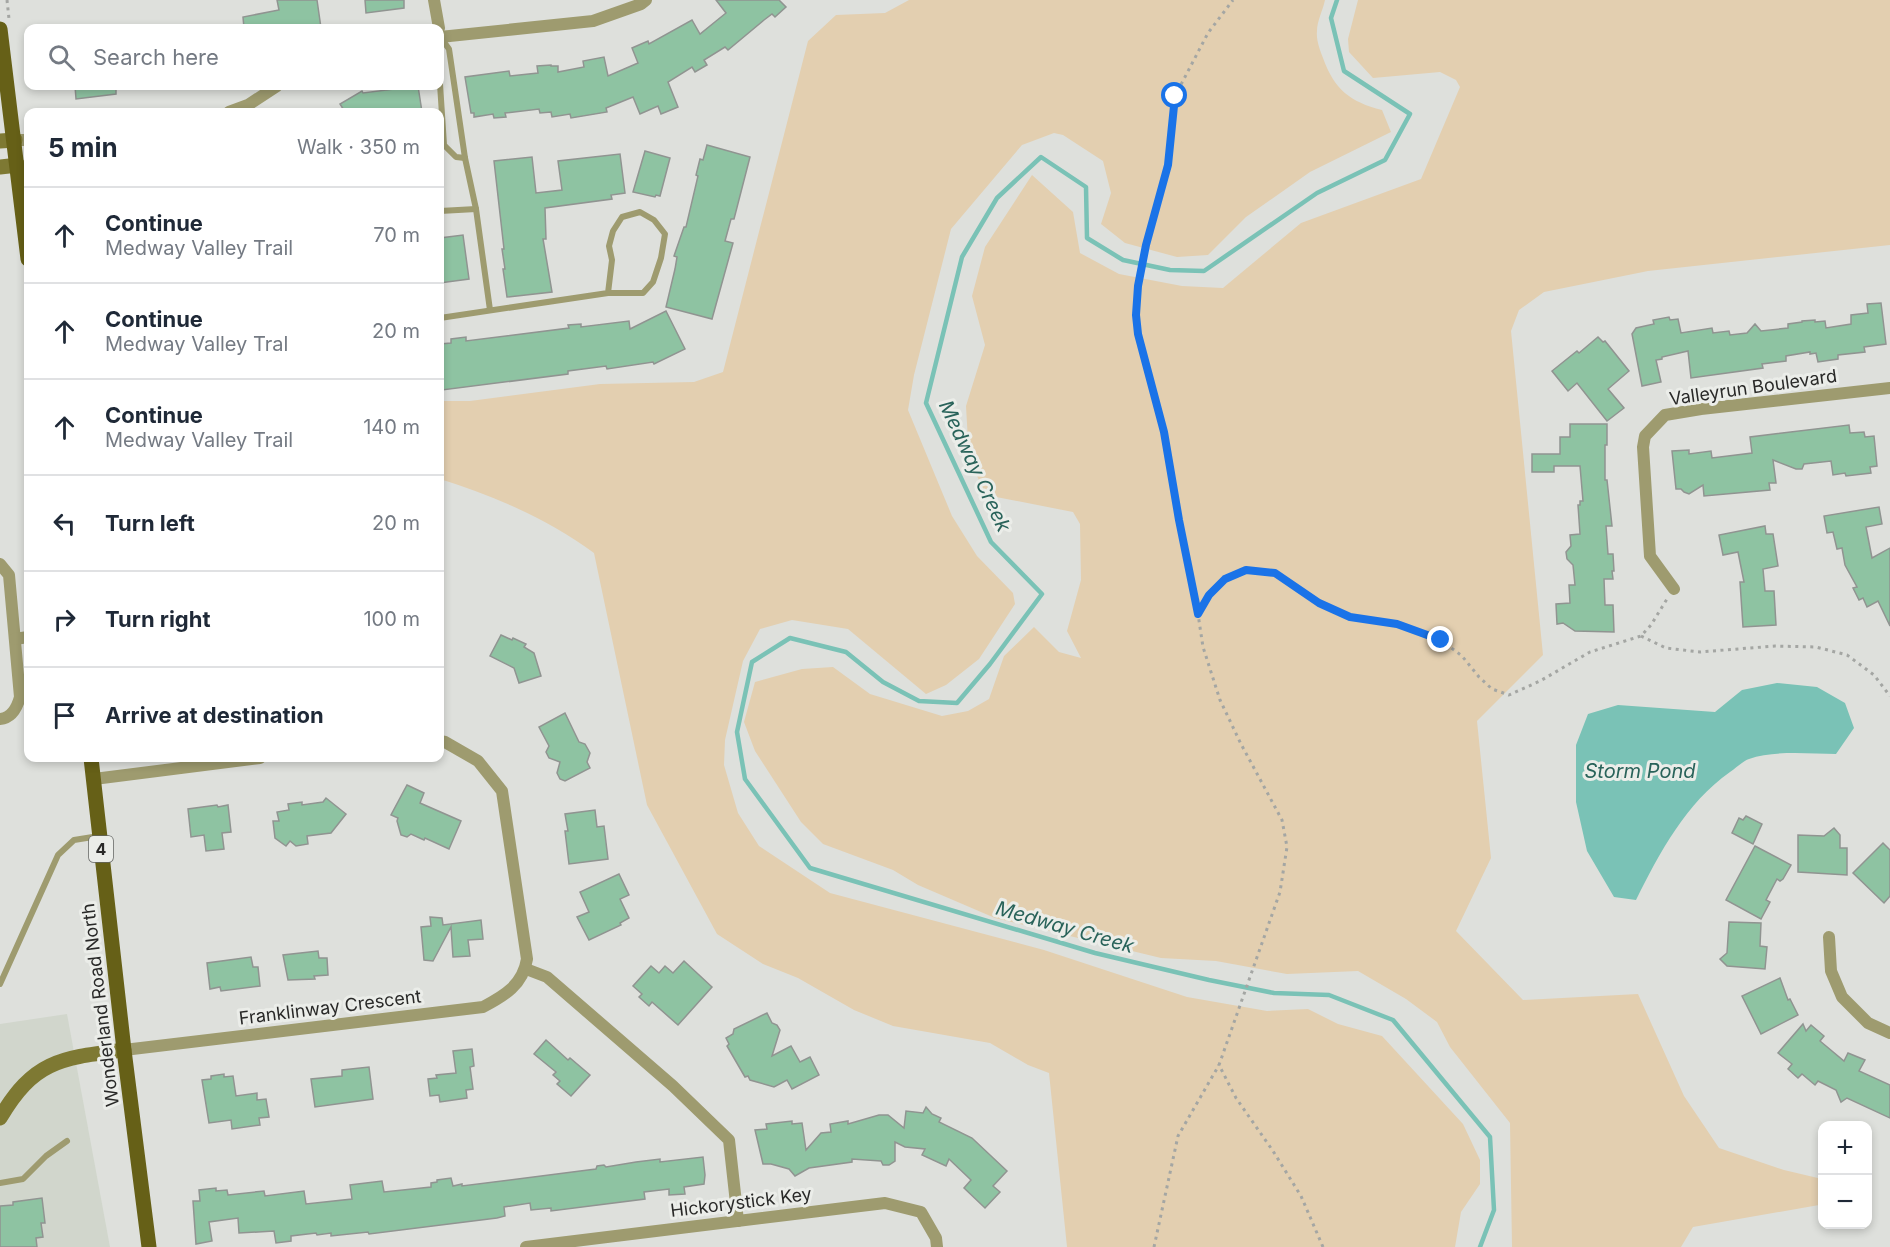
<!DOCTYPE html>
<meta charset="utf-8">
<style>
:root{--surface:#fff;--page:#f2f2f3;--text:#1f2937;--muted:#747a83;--line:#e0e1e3}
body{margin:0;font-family:Inter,sans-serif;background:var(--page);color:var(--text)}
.controls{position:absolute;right:18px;bottom:18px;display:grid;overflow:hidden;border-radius:12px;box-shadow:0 3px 9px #0003}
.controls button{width:54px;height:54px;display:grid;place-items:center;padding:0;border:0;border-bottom:2px solid var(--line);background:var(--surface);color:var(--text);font:30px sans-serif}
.stop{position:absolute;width:18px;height:18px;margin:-14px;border:4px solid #1a73e8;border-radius:50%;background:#fff}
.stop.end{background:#1a73e8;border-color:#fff;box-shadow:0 2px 6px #0008}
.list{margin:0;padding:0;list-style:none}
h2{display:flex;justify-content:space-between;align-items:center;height:78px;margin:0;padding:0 24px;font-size:26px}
h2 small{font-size:20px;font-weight:400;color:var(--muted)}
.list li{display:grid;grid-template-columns:39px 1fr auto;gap:18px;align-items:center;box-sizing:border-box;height:96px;padding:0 24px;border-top:2px solid var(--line)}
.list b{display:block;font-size:22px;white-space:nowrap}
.list p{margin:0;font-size:20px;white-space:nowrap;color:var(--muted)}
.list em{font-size:20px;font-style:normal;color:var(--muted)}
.icon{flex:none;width:33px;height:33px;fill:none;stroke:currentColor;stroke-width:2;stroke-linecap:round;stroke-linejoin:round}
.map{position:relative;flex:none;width:1890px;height:1247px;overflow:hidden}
.search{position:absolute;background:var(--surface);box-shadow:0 3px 9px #0003;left:24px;top:24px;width:420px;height:66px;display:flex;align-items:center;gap:15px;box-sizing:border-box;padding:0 21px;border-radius:12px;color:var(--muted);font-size:22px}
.panel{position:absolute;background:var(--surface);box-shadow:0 3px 9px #0003;left:24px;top:108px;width:420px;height:654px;border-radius:12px}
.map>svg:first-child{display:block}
.built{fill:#d1d6cc}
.green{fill:#e3cfb0}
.water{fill:#7ac2b6}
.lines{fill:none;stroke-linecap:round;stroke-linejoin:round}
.stream{stroke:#7ac2b6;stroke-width:4.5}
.building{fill:#8ec3a2;stroke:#909491;stroke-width:1.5}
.path{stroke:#a4a6a3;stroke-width:3;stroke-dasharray:3 4.5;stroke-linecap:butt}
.lane{stroke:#9e9b6f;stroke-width:6}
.street{stroke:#9e9b6f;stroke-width:12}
.secondary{stroke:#7e7933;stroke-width:15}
.primary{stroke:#666017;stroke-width:15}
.route{stroke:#1a73e8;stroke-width:8}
.labels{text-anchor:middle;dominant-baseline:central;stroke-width:6;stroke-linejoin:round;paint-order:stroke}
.shield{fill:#ebede9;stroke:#636462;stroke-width:1.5}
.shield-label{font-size:16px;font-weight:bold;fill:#292928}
.street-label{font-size:18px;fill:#292928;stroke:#ebede9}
.water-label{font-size:20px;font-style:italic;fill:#29635a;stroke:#ebede9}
</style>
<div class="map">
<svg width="1890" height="1247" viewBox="0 0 1890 1247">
<rect width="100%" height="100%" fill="#dee0dc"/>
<!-- built -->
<path class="built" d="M67,1014L110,1247H0V1024Z"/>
<!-- green -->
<g class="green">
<path d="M909,0H1325C1323,10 1317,21 1317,31C1316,40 1320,50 1323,58C1334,89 1350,102 1382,110L1391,132L1310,172L1246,217L1208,255L1177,257L1125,243L1101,224L1111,193L1103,161L1063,135L1054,133L1022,145L951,229L914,375L908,410L952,516L977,556L1013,593L1015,604L979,659L946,685L926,694L848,629L792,620L760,629L743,661L725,740L724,765L738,813L759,846L830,893L1044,950L1187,997L1267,1011L1308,1009L1338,1024L1382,1036L1463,1124L1480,1160V1184L1461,1212L1455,1247H1067L1049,1073L1028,1065L990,1043L893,1026L854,1010L798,978L763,964L717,934L647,805L594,553C548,519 494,496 440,479V401H470L600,384L694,382L723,372L808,41L836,15L885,13Z"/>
<path d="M1358,0H1890V245L1648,271L1544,292L1519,310L1511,331L1543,655L1477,721L1491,858L1456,931L1523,1000L1638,994L1684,1096L1719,1148L1784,1170L1822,1179V1202L1819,1205L1693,1227L1681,1247H1512L1510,1123L1450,1047L1437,1022L1406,999L1358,971L1287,974L1216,961L1161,958L995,918L918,885L893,870L823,844L801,822L755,751L744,722L755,682L802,669L833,667L870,694L942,716L968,711L989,699L1004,656L1034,627L1059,652L1081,658L1067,631L1081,580L1080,524L1073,512L986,495L969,459L966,406L985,345L972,296L985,247L1032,175L1073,212L1080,253L1119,274L1182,286L1223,288L1301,223L1421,179L1460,87L1456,80L1440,72L1373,78L1349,52L1348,39Z"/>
</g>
<!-- water -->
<path class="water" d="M1777,683L1817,687L1845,703L1854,728L1836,754C1810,754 1774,750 1749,759C1743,761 1736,768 1730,772C1686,803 1660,852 1636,900L1614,897L1587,851L1576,802V745L1588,714L1618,705L1715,712L1742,690Z"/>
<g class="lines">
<!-- stream -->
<path class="stream" d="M1337,0L1331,18L1344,71L1410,114L1385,160L1317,193L1204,271L1170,270L1123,260L1087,238L1086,187L1041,157L997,198L962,257L926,403L991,542L1042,594L990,664L957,703L919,701L883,682L846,652L790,638L752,662L737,732L745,779L810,868L1095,953L1209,980L1274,993L1329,995L1393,1020L1490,1137L1494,1210L1480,1247"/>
</g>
<!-- building -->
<g class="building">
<path d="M277,0H317L321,28H244L243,17L279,10Z"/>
<path d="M365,0H404V8L366,13Z"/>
<path d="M716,0H779L786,7L775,17L772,14L764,20L728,50L725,47L704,60L707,65L695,72L692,67L668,82L678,107L661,114L658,106L640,114L633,97L606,108L607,112L571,118L570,114L552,117L551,112L540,113L539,109L505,113L506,117L494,118L493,114L474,117V113H471L465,77L509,71L510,76L538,73L537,66L551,65V66H558V72L584,67L583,61L604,57L608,76L638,63L632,48L648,41L649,44L692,20L700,34L726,13Z"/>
<path d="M75,86H116V94L76,99Z"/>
<path d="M418,86L422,112H345L340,104L362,91L363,93Z"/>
<path d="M707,145L750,157L734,219H731L725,241L733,243L712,319L666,307L675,269L677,257L674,256L684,227H686L698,176L696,175L700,159L703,160Z"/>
<path d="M645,151L670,158L660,196L656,195L655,197L633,192Z"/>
<path d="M620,154L625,193L611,195L612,199L545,208L546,239H543L552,292L507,297L503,269H505L502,249H504L494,161L532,157L536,193L562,190L558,161Z"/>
<path d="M463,235L469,279L440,283V238Z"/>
<path d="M1881,303L1886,344L1864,347L1865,352L1838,355V359L1818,362L1816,353L1810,354V352L1786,356V361L1762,364L1763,368L1691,378L1688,351L1662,357V359L1656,360L1661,382L1642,386L1632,334L1636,328L1654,324L1653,320L1669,317L1670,320L1678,319L1681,333L1712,328L1713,333L1729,331L1730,335L1747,333L1755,324L1761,331L1788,328V324L1802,322V321L1815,320V322L1825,321L1826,328L1851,324V315L1868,313L1867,304Z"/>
<path d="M666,311L685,349L654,364L653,362L607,369L606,366L568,371V374L442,390L440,344L451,343V339L466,337V341L569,328L568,325L581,324V327L629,321L630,329Z"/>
<path d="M1598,337L1603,342L1605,341L1629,371L1608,389L1624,408L1607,421L1577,383L1568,391L1552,371L1577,351L1579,353Z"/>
<path d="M1570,424H1607V445H1605V480H1607L1612,526H1606L1608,554H1613L1614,571H1612L1613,579H1604L1605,605H1613L1614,632L1575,631L1563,623L1557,624L1556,604L1570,603L1569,585H1575L1573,565L1567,559L1566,552L1571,546L1570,535L1580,534L1578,505H1580V501H1583L1580,466H1554V472H1532V454H1560V437H1570Z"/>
<path d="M1849,425L1850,433L1864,432L1865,437L1874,436L1877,466L1870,467L1871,473L1846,476L1845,473L1833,475L1831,461L1804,464L1802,469H1796L1773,460L1776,483H1769L1770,490L1704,496L1703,485L1689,494L1684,492L1681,489H1676L1672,451L1689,450V454L1711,451L1712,458L1752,453L1750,437Z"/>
<path d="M1879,507L1882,524L1866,527L1872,558L1890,548V626L1878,601L1867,607L1863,598L1859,600L1853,588L1857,587L1845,565L1842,548L1837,549L1833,532L1827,533L1824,516Z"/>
<path d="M1765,526L1766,534H1773L1778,566L1763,569L1765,591H1774L1776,625L1743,627L1740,582H1744L1738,552L1723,555L1719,535Z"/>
<path d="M501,635L512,640L513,638L526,644L524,647L534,653L541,676L519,683L514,668L490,656Z"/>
<path d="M565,713L579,742L585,744L590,753L587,762L590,768L565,781L560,779L557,773L560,762L549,758L546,752L549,746L539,727Z"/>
<path d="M407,785L424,793L420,803L461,821L449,849L425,838L424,840L411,834L407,837L401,835L397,821L398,818L391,815Z"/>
<path d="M326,798L346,814L331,833L307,836L308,844L296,846L290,841L286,846L275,838L273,821H279L277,812L289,810L288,804L302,802V805L323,802Z"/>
<path d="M217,805L218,807L228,805L231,832L222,833L224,849L206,851L204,835L191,837L188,809Z"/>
<path d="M595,810L597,827L604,826L608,859L569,864L565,831H568L565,814Z"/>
<path d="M1746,816L1762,824L1753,844L1732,833L1739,818L1743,820Z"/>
<path d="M1834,828L1840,835V848H1847V875L1798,872V835L1824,836Z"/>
<path d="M1883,843L1890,850V896L1884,903L1853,873Z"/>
<path d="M1755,846L1791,865L1783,879L1780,881L1777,879L1766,900L1770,902L1761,919L1726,900Z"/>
<path d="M619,874L629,895L620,899L629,918L620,923L621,925L589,940L577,917L589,912L580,892Z"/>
<path d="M430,917L442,918L443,925L481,920L483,939L468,940L470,956L453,957L451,927L433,961L424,960L421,927L431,926Z"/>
<path d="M1729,922L1761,923L1760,946L1767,947L1765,969L1727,966L1720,959L1727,953Z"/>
<path d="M318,951L319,958H327L328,975L314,976L315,979L288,980L283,955Z"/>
<path d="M251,957L253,967H258L260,986L221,991L220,987L210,989L207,963Z"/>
<path d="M684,961L712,987L678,1025L652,1002L649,1006L639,997L642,994L633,986L651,966L659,973L665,966L673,973Z"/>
<path d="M1780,978L1788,1000L1790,999L1798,1015L1761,1034L1742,996Z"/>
<path d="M767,1013L772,1023L777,1025L780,1030L772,1056L791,1046L800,1062L810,1057L819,1075L792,1089L787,1080L774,1087L750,1080L748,1076L745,1077L727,1046L729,1044L726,1038L733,1034L734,1029Z"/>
<path d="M1803,1024L1806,1031L1811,1025L1824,1036L1820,1041L1844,1061L1848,1053L1865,1060L1859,1071L1890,1085V1118L1847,1098L1841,1102L1836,1090L1818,1081L1815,1085L1802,1074L1798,1078L1788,1069L1792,1064L1778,1053Z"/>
<path d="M546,1040L568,1060L570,1058L590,1075L571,1096L557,1084L560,1081L553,1075L556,1072L534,1054Z"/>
<path d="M472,1049L474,1066L470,1067L473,1089L466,1090L467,1098L440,1102L439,1095L430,1096L428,1079L437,1078L436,1075L456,1073L453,1051Z"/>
<path d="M369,1067L373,1099L315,1107L311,1079L342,1076V1070Z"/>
<path d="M224,1074V1077L233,1076L236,1096L257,1093V1100L266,1099L269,1117L259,1118L260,1125L232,1129L231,1120L209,1123L202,1080L211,1079V1076Z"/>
<path d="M926,1107L932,1114L941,1118L939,1122L972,1138L1007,1171L993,1186L1000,1192L985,1208L964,1188L971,1180L949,1159L946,1166L922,1155L925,1149L905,1147L895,1142V1161L889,1165H883L881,1161L852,1159V1162L809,1168L795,1176L789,1169L771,1164H763L755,1130L767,1129L766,1124L792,1121V1124L802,1123L806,1150L821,1133L831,1132L830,1124L848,1121V1124L879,1115H888L904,1128L906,1111L923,1113Z"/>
<path d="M703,1157L705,1175L704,1184L684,1187L685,1194L669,1195V1189L644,1192L645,1199L551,1211V1208L531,1210L530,1203L504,1207L505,1216L497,1218L369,1234L368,1232L331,1236V1233L317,1235L316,1233L291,1236V1241L276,1243L274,1231L239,1233L238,1218L209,1222L212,1241L196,1244L193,1201H200L199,1190L216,1188V1191L227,1190L228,1195L264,1191L265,1196L304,1191L306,1204L352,1199L350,1185L382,1181L384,1192L431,1187V1183L437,1182V1180L451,1178L453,1186L462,1184V1186L588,1170L596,1169L597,1166L604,1165L606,1167L636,1162L660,1159V1162Z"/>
<path d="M42,1198L45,1223H41L43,1237L36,1238L37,1247H0V1206L13,1205V1202Z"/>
</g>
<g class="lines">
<!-- path -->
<g class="path">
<path d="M7,0L9,19"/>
<path d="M1198,612L1179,520L1164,432L1138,335L1136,315L1138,286L1146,245L1168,165L1175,96L1208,33L1233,0"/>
<path d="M1641,636L1666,648L1700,652L1775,646L1816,647L1847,655L1874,675L1890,696"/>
<path d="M1154,1247L1178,1136L1219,1065"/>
<path d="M1323,1247L1301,1196L1273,1151L1236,1098L1219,1065L1280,892L1287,847L1282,820L1241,744L1220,700L1203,647L1198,614L1209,595L1225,579L1246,570L1275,573L1319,603L1350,617L1397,624L1441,640L1462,656L1479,677L1492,689L1509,695L1540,681L1590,652L1641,636L1651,625L1667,599"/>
</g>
<!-- lane -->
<g class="lane">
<path d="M441,38L449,49L465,158L476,209L490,310"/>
<path d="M440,84L444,145L456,157L465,158"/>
<path d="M440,211L476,209"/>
<path d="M440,318L608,293H643L653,282L661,258L665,234L654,220L640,212L622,217L613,231L609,246L612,260L608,293"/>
<path d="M0,984L58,855L74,840L99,836"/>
<path d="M0,1183L23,1179L46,1156L67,1141"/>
</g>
<!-- street -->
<g class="street">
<path d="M434,0L439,28"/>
<path d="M440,37L593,21L641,4L646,0"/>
<path d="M229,112L248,105L277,86"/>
<path d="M15,140H28"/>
<path d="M0,564L9,575L20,697C17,708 12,718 0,719"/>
<path d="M1674,589L1650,556L1643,447L1645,436L1665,415L1701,409L1890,388"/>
<path d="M15,639L28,637"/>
<path d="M94,779L260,758"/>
<path d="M1829,937L1831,971L1842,997L1868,1023L1890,1033"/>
<path d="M526,969L547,977L673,1086L729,1140L738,1221"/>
<path d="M124,1050L483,1007C504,996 523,985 527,959L502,791L478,761L445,742L440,741"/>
<path d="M526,1247L885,1203L921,1212L936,1238L937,1247"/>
</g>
<!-- secondary -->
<g class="secondary">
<path d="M0,141L15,140"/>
<path d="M0,167L18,165"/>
<path d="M0,1118C34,1060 61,1058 124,1050"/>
</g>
<!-- primary -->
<g class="primary">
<path d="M0,29L28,259"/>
<path d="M91,758L124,1050L149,1247"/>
</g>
</g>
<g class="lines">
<!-- route -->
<path class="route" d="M1175,96L1168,165L1146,245L1138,286L1136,315L1138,334L1164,432L1179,520L1198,614L1209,595L1225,579L1246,570L1275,573L1319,603L1350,617L1397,624L1441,640"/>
</g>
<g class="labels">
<!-- shield labels -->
<rect class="shield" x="89" y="836" width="24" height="26" rx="4.5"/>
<g class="shield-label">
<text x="101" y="849">4</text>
</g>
<!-- street labels -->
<g class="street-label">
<text transform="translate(1753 387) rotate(-8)">Valleyrun Boulevard</text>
<text transform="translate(100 1005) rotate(-97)">Wonderland Road North</text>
<text transform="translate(330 1007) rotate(-7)">Franklinway Crescent</text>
<text transform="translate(741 1202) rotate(-7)">Hickorystick Key</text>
</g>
<!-- water labels -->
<g class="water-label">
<text transform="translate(975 466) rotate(65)">Medway Creek</text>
<text x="1640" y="771">Storm Pond</text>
<text transform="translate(1065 927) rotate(16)">Medway Creek</text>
</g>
</g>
</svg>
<div class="controls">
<button>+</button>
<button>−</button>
</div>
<div class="stop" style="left:1175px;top:96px"></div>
<div class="stop end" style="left:1441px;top:640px"></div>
<div class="search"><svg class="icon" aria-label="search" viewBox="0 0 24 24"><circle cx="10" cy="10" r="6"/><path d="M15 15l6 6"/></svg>Search here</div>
<section class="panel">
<h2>5 min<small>Walk · 350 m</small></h2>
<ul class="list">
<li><svg class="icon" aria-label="ahead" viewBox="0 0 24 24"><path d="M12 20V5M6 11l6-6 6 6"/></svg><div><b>Continue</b><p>Medway Valley Trail</p></div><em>70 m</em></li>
<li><svg class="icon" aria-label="ahead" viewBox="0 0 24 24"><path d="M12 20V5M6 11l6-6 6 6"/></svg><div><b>Continue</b><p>Medway Valley Tral</p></div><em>20 m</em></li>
<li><svg class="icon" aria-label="ahead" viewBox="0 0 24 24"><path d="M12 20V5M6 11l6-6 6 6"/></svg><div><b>Continue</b><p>Medway Valley Trail</p></div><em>140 m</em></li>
<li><svg class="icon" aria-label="left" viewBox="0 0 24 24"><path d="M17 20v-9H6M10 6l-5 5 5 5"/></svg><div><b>Turn left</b></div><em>20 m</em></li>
<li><svg class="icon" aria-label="right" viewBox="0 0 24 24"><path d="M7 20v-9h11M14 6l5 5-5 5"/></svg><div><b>Turn right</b></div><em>100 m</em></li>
<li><svg class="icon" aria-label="arrive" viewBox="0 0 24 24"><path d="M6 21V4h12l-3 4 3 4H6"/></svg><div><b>Arrive at destination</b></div></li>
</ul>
</section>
</div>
